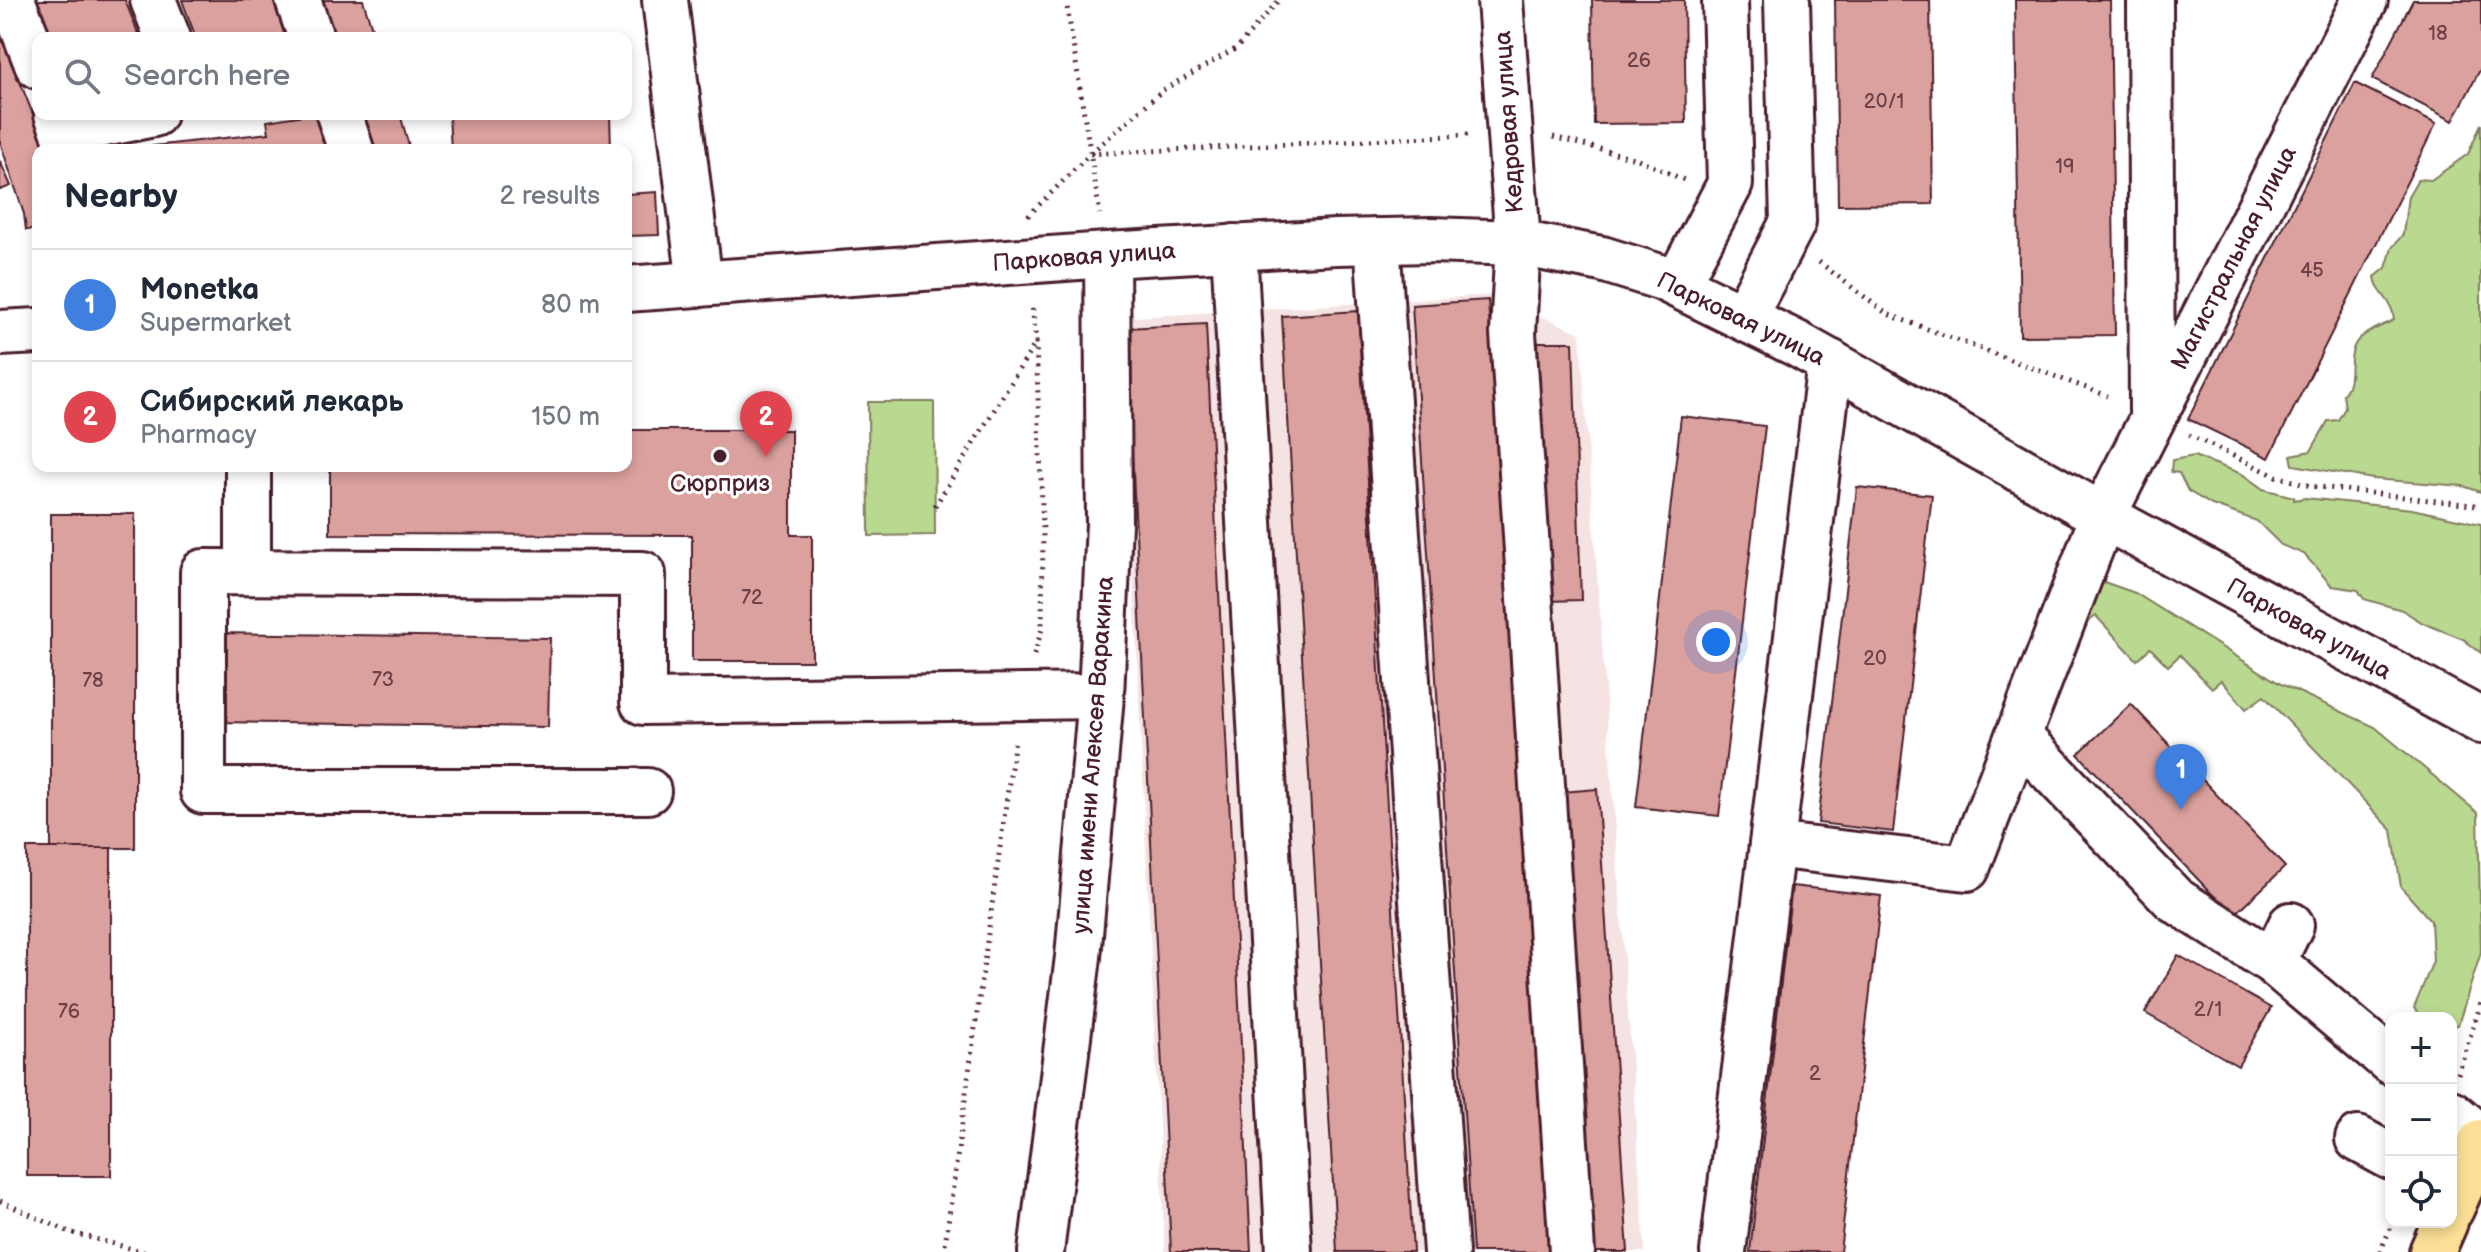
<!DOCTYPE html>
<meta charset="utf-8">
<style>
:root{--surface:#fff;--page:#f2f2f3;--text:#1f2937;--muted:#747a83;--line:#e0e1e3;--accent:#4a1f2b}
body{margin:0;font-family:"Balsamiq Sans",sans-serif;background:var(--page);color:var(--text)}
.controls{position:absolute;right:24px;bottom:24px;display:grid;overflow:hidden;border-radius:16px;box-shadow:0 4px 12px #0003}
.controls button{width:72px;height:72px;display:grid;place-items:center;padding:0;border:0;border-bottom:2px solid var(--line);background:var(--surface);color:var(--text);font:40px sans-serif}
.you{position:absolute;left:1716px;top:642px;width:28px;height:28px;margin:-20px;border:6px solid #fff;border-radius:50%;background:#1a73e8;box-shadow:0 0 0 12px #1a73e833}
.badge{display:grid;place-items:center;width:52px;height:52px;border-radius:50%;background:var(--accent);color:#fff;font-size:26px;font-weight:700}
.pin{position:absolute;translate:-50% -66px;filter:drop-shadow(0 2px 4px #0008)}
.pin::after{content:'';position:absolute;top:42px;width:28px;height:24px;background:inherit;clip-path:polygon(0 0,100% 0,50% 100%)}
.list{margin:0;padding:0;list-style:none}
h2{display:flex;justify-content:space-between;align-items:center;height:104px;margin:0;padding:0 32px;font-size:34px}
h2 small{font-size:26px;font-weight:400;color:var(--muted)}
.list li{display:grid;grid-template-columns:52px 1fr auto;gap:24px;align-items:center;box-sizing:border-box;height:112px;padding:0 32px;border-top:2px solid var(--line)}
.list b{display:block;font-size:30px;white-space:nowrap}
.list p{margin:0;font-size:26px;white-space:nowrap;color:var(--muted)}
.list em{font-size:26px;font-style:normal;color:var(--muted)}
.icon{flex:none;width:44px;height:44px;fill:none;stroke:currentColor;stroke-width:2;stroke-linecap:round;stroke-linejoin:round}
.map{position:relative;flex:none;width:2481px;height:1252px;overflow:hidden}
.search{position:absolute;background:var(--surface);box-shadow:0 4px 12px #0003;left:32px;top:32px;width:600px;height:88px;display:flex;align-items:center;gap:20px;box-sizing:border-box;padding:0 28px;border-radius:16px;color:var(--muted);font-size:30px}
.panel{position:absolute;background:var(--surface);box-shadow:0 4px 12px #0003;left:32px;top:144px;width:600px;height:328px;border-radius:16px}
.map>svg:first-child{display:block}
.built{fill:#f4e3e2}
.green{fill:#b9d890;stroke:#827c5e;stroke-width:2}
.building{fill:#dba19e;stroke:#4a1f2b;stroke-width:2}
.lines{fill:none;stroke-linecap:round;stroke-linejoin:round}
.minor-casing{stroke:#4a1f2b;stroke-width:50}
.major-casing{stroke:#4a1f2b;stroke-width:50}
.path{stroke:#4a1f2b;stroke-width:5;stroke-dasharray:2 6;stroke-linecap:butt}
.minor{stroke:#fff;stroke-width:44}
.major{stroke:#fbdf96;stroke-width:44}
.poi-dot{fill:#4a1f2b;stroke:#fff;stroke-width:3}
.labels{text-anchor:middle;dominant-baseline:central;stroke-width:6;stroke-linejoin:round;paint-order:stroke}
.number-label{font-size:20px;fill:#6e4048}
.street-label{font-size:24px;fill:#4a1f2b;stroke:#fff}
.poi-label{font-size:24px;fill:#4a1f2b;stroke:#fff}
</style>
<div class="map">
<svg width="2481" height="1252" viewBox="0 0 2481 1252">
<rect width="100%" height="100%" fill="#fff"/>
<filter id="ink" filterUnits="userSpaceOnUse"><feTurbulence type="fractalNoise" baseFrequency=".0125" numOctaves="2"/><feDisplacementMap in="SourceGraphic" scale="16" xChannelSelector="R" yChannelSelector="G"/><feConvolveMatrix kernelMatrix="1 2 1 2 8 2 1 2 1" color-interpolation-filters="sRGB"/></filter>
<g filter="url(#ink)">
<!-- built -->
<path class="built" d="M1492,295L1580,333L1645,1252H1165L1121,318Z"/>
<!-- green -->
<g class="green">
<path d="M2481,124V492L2463,486L2373,479L2293,465L2291,455L2311,451L2328,421L2338,420L2345,408L2343,394C2357,379 2344,355 2359,339C2367,331 2383,326 2394,320C2392,296 2378,297 2375,277L2386,268L2392,248L2403,234L2408,196L2418,179L2431,180L2468,154Z"/>
<path d="M868,402H934L935,535L869,536Z"/>
<path d="M2194,456L2242,474L2263,489L2294,497V500L2305,498L2412,509L2481,524V653L2463,639L2423,623L2402,610L2364,599L2358,590L2332,586L2304,554L2281,545L2257,521L2212,505L2188,491L2179,473L2171,472L2172,460Z"/>
<path d="M2101,581L2135,593L2279,683L2375,727L2478,813L2481,952L2458,1025L2451,1027V1018H2422L2414,1008L2433,961L2431,921L2401,887L2392,830L2264,696L2246,709L2221,680L2212,688L2180,655L2168,666L2150,648L2137,660L2096,616L2089,621L2081,590Z"/>
</g>
<!-- building -->
<g class="building">
<path d="M33,0H125L140,38H48Z"/>
<path d="M182,0H275L290,38H196Z"/>
<path d="M319,0H363L375,38H332Z"/>
<path d="M1592,0H1684L1686,123L1594,124Z"/>
<path d="M1835,0H1930L1933,204L1838,205Z"/>
<path d="M2015,0H2110L2115,335L2020,336Z"/>
<path d="M2413,0H2481V68L2453,121L2372,79Z"/>
<path d="M0,31L47,150H38V229L26,230L24,214L0,142Z"/>
<path d="M2355,83L2436,124L2269,458L2188,419Z"/>
<path d="M310,114H320L326,150H117L269,133L267,121Z"/>
<path d="M357,114H400L409,146L395,150H368Z"/>
<path d="M449,114H610L611,150H451Z"/>
<path d="M0,161L11,186L0,190Z"/>
<path d="M657,192L659,235L626,236V194Z"/>
<path d="M1488,300L1550,1252H1473L1412,305Z"/>
<path d="M1358,311L1413,1252H1337L1282,316Z"/>
<path d="M1206,324L1251,1252H1171L1126,328Z"/>
<path d="M1538,342H1573L1581,600L1546,601Z"/>
<path d="M1681,416L1765,426L1719,816L1636,807Z"/>
<path d="M626,430H791V535H812V661H692V535L330,534V466H626Z"/>
<path d="M1857,487L1932,495L1893,832L1818,823Z"/>
<rect x="51" y="514" width="84" height="334"/>
<path d="M217,633L550,638L548,727L216,722Z"/>
<path d="M2131,704L2285,867L2233,916L2078,754Z"/>
<path d="M1597,789L1628,1252H1593L1562,792Z"/>
<rect x="27" y="848" width="84" height="328"/>
<path d="M1792,886L1881,896L1840,1252H1750Z"/>
<path d="M2178,955L2271,1008L2238,1066L2145,1013Z"/>
</g>
<g class="lines">
<defs>
<g id="minor">
<path d="M12,0L38,66"/>
<path d="M153,0L168,38"/>
<path d="M298,0L311,38"/>
<path d="M665,0L700,284"/>
<path d="M1500,0L1518,243L1513,333L1572,1252"/>
<path d="M2150,0L2152,411"/>
<path d="M2365,0L2103,516L2018,736L2174,899L2273,962L2391,1062"/>
<path d="M57,114L64,132L154,114"/>
<path d="M339,114L351,150"/>
<path d="M1377,241L1446,1252"/>
<path d="M1234,247L1289,1252"/>
<path d="M1677,284L1730,184L1725,0"/>
<path d="M626,289L1107,255L1336,242L1431,240L1518,243L1602,259L1663,278L1797,344L2103,516L2481,721"/>
<path d="M1744,316L1793,222L1787,0"/>
<path d="M0,333L38,331"/>
<path d="M248,572V466"/>
<path d="M648,791H203V572L643,574V702L1101,696"/>
<path d="M1772,845L1967,868L2018,736"/>
<path d="M2273,962L2291,925"/>
<path d="M2451,1113L2481,1138"/>
<path d="M2358,1139L2391,1157"/>
<path d="M1041,1252L1078,957L1101,696L1109,523L1107,255"/>
<path d="M1723,1252L1830,362"/>
</g>
<g id="major">
<path d="M2451,1209L2481,1142"/>
<path d="M2432,1252L2445,1222"/>
</g>
</defs>
<!-- minor casing -->
<use href="#minor" class="minor-casing"/>
<!-- major casing -->
<use href="#major" class="major-casing"/>
<!-- path -->
<g class="path">
<path d="M1066,0L1100,214"/>
<path d="M1553,137L1638,159L1684,180"/>
<path d="M1091,153L1163,90L1237,48L1279,0"/>
<path d="M1028,216L1090,154L1468,135"/>
<path d="M1819,262L1887,314L2108,396"/>
<path d="M2189,435L2276,476L2311,486L2481,506"/>
<path d="M935,506L1036,342L1032,304"/>
<path d="M1034,655L1042,629L1043,532L1036,342"/>
<path d="M2458,1074L2481,1003"/>
<path d="M0,1201L69,1232L144,1252"/>
<path d="M944,1252L1015,739"/>
<path d="M2380,1252L2393,1222"/>
</g>
<!-- minor -->
<use href="#minor" class="minor"/>
<!-- major -->
<use href="#major" class="major"/>
</g>
</g>
<!-- markers -->
<circle class="poi-dot" cx="720" cy="456" r="8"/>
<g class="labels">
<!-- number labels -->
<g class="number-label">
<text x="2438" y="34">18</text>
<text x="1639" y="61">26</text>
<text x="1884" y="102">20/1</text>
<text x="2065" y="167">19</text>
<text x="2312" y="271">45</text>
<text x="752" y="598">72</text>
<text x="1875" y="659">20</text>
<text x="383" y="680">73</text>
<text x="93" y="681">78</text>
<text x="2208" y="1010">2/1</text>
<text x="69" y="1012">76</text>
<text x="1815" y="1074">2</text>
</g>
<!-- street labels -->
<g class="street-label">
<text transform="translate(1509 122) rotate(-94)">Кедровая улица</text>
<text transform="translate(1084 257) rotate(-4)">Парковая улица</text>
<text transform="translate(2234 258) rotate(-63)">Магистральная улица</text>
<text transform="translate(1741 319) rotate(26)">Парковая улица</text>
<text transform="translate(2309 629) rotate(29)">Парковая улица</text>
<text transform="translate(1093 755) rotate(-86)">улица имени Алексея Варакина</text>
</g>
<!-- poi labels -->
<g class="poi-label">
<text x="720" y="483">Сюрприз</text>
</g>
</g>
</svg>
<div class="controls">
<button>+</button>
<button>−</button>
<button><svg class="icon" aria-label="locate" viewBox="0 0 24 24"><circle cx="12" cy="12" r="6"/><path d="M12 2v4M12 18v4M2 12h4M18 12h4"/></svg></button>
</div>
<div class="you"></div>
<div class="pin badge" style="left:2181px;top:810px;background:#3f7fe0">1</div>
<div class="pin badge" style="left:766px;top:457px;background:#e0444e">2</div>
<div class="search"><svg class="icon" aria-label="search" viewBox="0 0 24 24"><circle cx="10" cy="10" r="6"/><path d="M15 15l6 6"/></svg>Search here</div>
<section class="panel">
<h2>Nearby<small>2 results</small></h2>
<ul class="list">
<li><span class="badge" style="background:#3f7fe0">1</span><div><b>Monetka</b><p>Supermarket</p></div><em>80 m</em></li>
<li><span class="badge" style="background:#e0444e">2</span><div><b>Сибирский лекарь</b><p>Pharmacy</p></div><em>150 m</em></li>
</ul>
</section>
</div>
